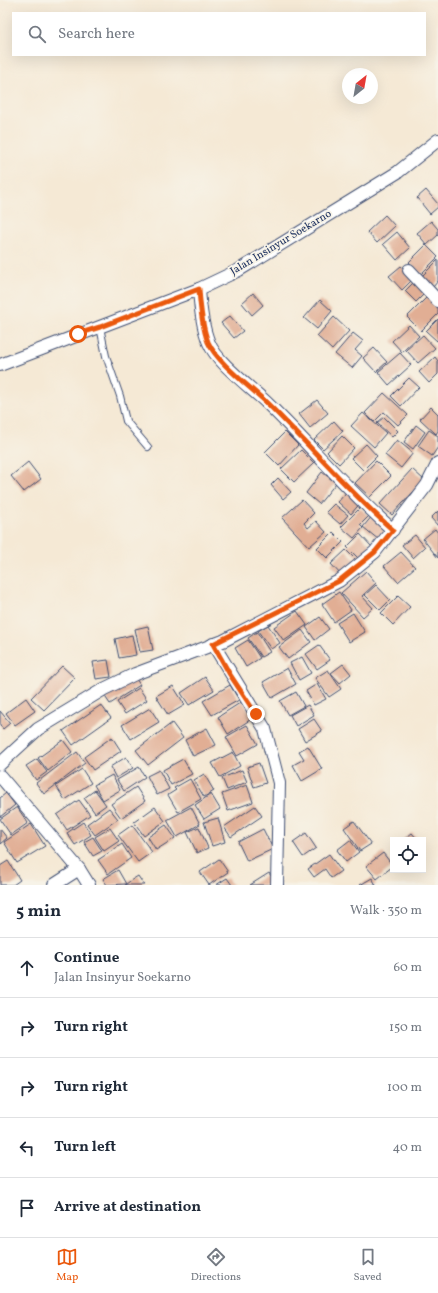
<!DOCTYPE html>
<meta charset="utf-8">
<style>
:root{--surface:#fff;--page:#f6f6f7;--text:#1f2937;--muted:#747a83;--line:#e0e1e3;--accent:#ea580c}
body{margin:0;font-family:Vollkorn,serif;background:var(--page);color:var(--text)}
.controls{position:absolute;right:12px;bottom:12px;display:grid;overflow:hidden;border-radius:0px;box-shadow:0 4px 16px #0002}
.controls button{width:36px;height:36px;display:grid;place-items:center;padding:0;border:0;border-bottom:1px solid var(--line);background:var(--surface);color:var(--text);font:20px sans-serif}
.compass{position:absolute;left:342px;top:68px;width:36px;height:36px;border-radius:50%;background:var(--surface);box-shadow:0 4px 16px #0002;rotate:31deg}
.stop{position:absolute;width:12px;height:12px;margin:-9px;border:3px solid #ea580c;border-radius:50%;background:#fff}
.stop.end{background:#ea580c;border-color:#fff;box-shadow:0 1px 4px #0008}
.list{margin:0;padding:0;list-style:none}
h2{display:flex;justify-content:space-between;align-items:center;height:52px;margin:0;padding:0 16px;font-size:17px}
h2 small{font-size:13px;font-weight:400;color:var(--muted)}
.list li{display:grid;grid-template-columns:26px 1fr auto;gap:12px;align-items:center;box-sizing:border-box;height:60px;padding:0 16px;border-top:1px solid var(--line)}
.list b{display:block;font-size:15px;white-space:nowrap}
.list p{margin:0;font-size:13px;white-space:nowrap;color:var(--muted)}
.list em{font-size:13px;font-style:normal;color:var(--muted)}
.icon{flex:none;width:22px;height:22px;fill:none;stroke:currentColor;stroke-width:2;stroke-linecap:round;stroke-linejoin:round}
.map{position:relative;flex:none;width:438px;height:885px;overflow:hidden}
.search{position:absolute;background:var(--surface);box-shadow:0 4px 16px #0002;left:12px;right:12px;top:12px;height:44px;display:flex;align-items:center;gap:10px;box-sizing:border-box;padding:0 14px;border-radius:0px;color:var(--muted);font-size:15px}
.sheet{height:352px;background:var(--surface)}
nav{display:flex;justify-content:space-around;align-items:center;box-sizing:border-box;height:56px;border-top:1px solid var(--line);background:var(--surface);font-size:11px;color:var(--muted)}
nav a{display:grid;justify-items:center;gap:2px}
nav .on{color:var(--accent)}
.map>svg:first-child{display:block}
.building{fill:#e1ae94}
.lines{fill:none;stroke-linecap:round;stroke-linejoin:round}
.service-casing{stroke:#3c4b70;stroke-width:8}
.minor-casing{stroke:#3c4b70;stroke-width:14}
.service{stroke:#fff;stroke-width:6}
.minor{stroke:#fff;stroke-width:12}
.route{stroke:#ea580c;stroke-width:5}
.labels{text-anchor:middle;dominant-baseline:central;stroke-width:3.5;stroke-linejoin:round;paint-order:stroke}
.street-label{font-size:11px;fill:#1b2f5e;stroke:#f7f3e8}
</style>
<div class="map">
<svg width="438" height="885" viewBox="0 0 438 885">
<rect width="100%" height="100%" fill="#f7f3e8"/>
<filter id="ink" filterUnits="userSpaceOnUse"><feTurbulence type="fractalNoise" baseFrequency=".025" numOctaves="2"/><feDisplacementMap in="SourceGraphic" scale="8" xChannelSelector="R" yChannelSelector="G"/><feConvolveMatrix kernelMatrix="1 2 1 2 8 2 1 2 1" color-interpolation-filters="sRGB"/></filter>
<filter id="wash" filterUnits="userSpaceOnUse"><feTurbulence type="fractalNoise" baseFrequency=".012" numOctaves="4" result="noise"/><feDisplacementMap in="SourceGraphic" scale="16" xChannelSelector="R" yChannelSelector="G"/><feGaussianBlur stdDeviation="0.9" result="paint"/><feColorMatrix in="noise" values="0 0 0 0 0 0 0 0 0 0 0 0 0 0 0 0 0 1.4 0 .05"/><feComposite in="paint" operator="in"/></filter>
<g filter="url(#wash)">
<rect width="100%" height="100%" fill="#f5e9d5"/>
<g id="blocks">
<!-- building -->
<g class="building">
<path d="M426,190L438,204V207L430,214L417,198Z"/>
<path d="M385,215L395,226L377,243L367,232Z"/>
<path d="M431,221L438,229V235L427,245L417,233Z"/>
<path d="M397,232L410,248L397,260L383,244Z"/>
<path d="M426,245L438,257L421,274L409,262Z"/>
<path d="M438,260V281L433,287L422,276Z"/>
<path d="M401,266L413,279L402,290L389,276Z"/>
<path d="M416,280L427,291L416,302L405,291Z"/>
<path d="M253,293L263,305L252,315L242,303Z"/>
<path d="M430,294L438,302V314L421,331L407,317Z"/>
<path d="M320,300L332,311L317,329L304,318Z"/>
<path d="M230,316L243,331L234,338L221,323Z"/>
<path d="M334,317L349,331L332,350L317,336Z"/>
<path d="M438,319V340L437,341L426,331Z"/>
<path d="M409,325L419,336L402,352L392,341Z"/>
<path d="M353,333L363,341L355,350L362,356L352,368L335,354Z"/>
<path d="M423,335L435,348L418,363L406,350Z"/>
<path d="M374,348L387,362L376,372L363,358Z"/>
<path d="M400,353L411,365L389,385L378,372Z"/>
<path d="M435,357L438,361V374L429,383L419,372Z"/>
<path d="M409,378L419,387L401,406L391,396Z"/>
<path d="M384,393L408,415L398,425L384,412L374,422L365,413Z"/>
<path d="M317,400L328,413L310,428L299,414Z"/>
<path d="M431,407L438,414V431L436,434L420,419Z"/>
<path d="M363,413L386,433L374,447L351,426Z"/>
<path d="M384,417L398,431L392,437L377,423Z"/>
<path d="M334,421L343,431L323,449L314,440Z"/>
<path d="M416,425L425,432L413,449L404,442Z"/>
<path d="M429,430L438,436V447L432,456L418,446Z"/>
<path d="M285,432L298,445L279,466L265,452Z"/>
<path d="M342,436L354,448L339,464L327,452Z"/>
<path d="M397,440L413,453L401,468L385,455Z"/>
<path d="M366,444L377,456L363,470L351,458Z"/>
<path d="M301,450L314,463L294,482L281,469Z"/>
<path d="M376,461L391,476L370,497L355,483Z"/>
<path d="M28,462L41,479L24,492L11,476Z"/>
<path d="M412,469L424,480L392,515L380,504Z"/>
<path d="M322,472L336,483L319,504L306,493Z"/>
<path d="M278,478L291,492L283,499L271,485Z"/>
<path d="M349,489L362,501L351,514L338,502Z"/>
<path d="M302,500L314,513L304,523L308,528L316,521L326,532L309,547L282,518Z"/>
<path d="M334,504L348,515L340,524L326,512Z"/>
<path d="M360,508L369,516L360,525L363,528L354,538L341,527Z"/>
<path d="M438,511V526L431,518Z"/>
<path d="M373,515L389,529L379,540L363,527Z"/>
<path d="M435,529L438,533V558L423,539Z"/>
<path d="M333,532L343,542L327,558L317,548Z"/>
<path d="M360,534L372,547L359,559L347,547Z"/>
<path d="M415,535L425,547L413,558L402,545Z"/>
<path d="M346,550L356,560L341,575L331,564Z"/>
<path d="M401,552L415,567L398,582L384,566Z"/>
<path d="M366,571L376,583L362,596L373,608L363,617L341,593Z"/>
<path d="M376,585L390,600L380,610L365,595Z"/>
<path d="M339,592L351,610L334,622L322,604Z"/>
<path d="M398,596L410,607L393,625L381,613Z"/>
<path d="M297,611L307,625L284,641L274,627Z"/>
<path d="M353,613L365,632L349,642L337,623Z"/>
<path d="M320,617L329,629L315,640L306,627Z"/>
<path d="M268,625L280,643L271,649L258,631Z"/>
<path d="M148,626L153,650L140,652L135,629Z"/>
<path d="M302,630L311,642L288,659L279,647Z"/>
<path d="M257,632L270,652L261,657L248,638Z"/>
<path d="M132,635L136,655L119,658L115,639Z"/>
<path d="M248,640L260,658L246,667L235,648Z"/>
<path d="M319,645L330,660L317,669L306,654Z"/>
<path d="M302,657L311,673L299,680L290,663Z"/>
<path d="M108,660L111,677L96,679L93,662Z"/>
<path d="M343,664L351,674L340,683L331,673Z"/>
<path d="M62,666L75,678L44,710L31,698Z"/>
<path d="M287,668L296,684L272,698L263,682Z"/>
<path d="M328,670L341,689L329,697L315,678Z"/>
<path d="M134,676L140,685L110,704L104,695Z"/>
<path d="M205,677L214,690L189,705L181,693Z"/>
<path d="M317,684L326,699L314,705L306,691Z"/>
<path d="M230,685L239,700L212,715L203,701Z"/>
<path d="M173,686L185,705L168,715L156,696Z"/>
<path d="M139,688L147,700L125,714L117,702Z"/>
<path d="M296,692L304,706L288,715L280,701Z"/>
<path d="M26,698L35,711L15,725L6,713Z"/>
<path d="M243,701L253,718L228,734L218,717Z"/>
<path d="M101,705L111,718L73,745L63,731Z"/>
<path d="M308,705L314,715L296,726L290,715Z"/>
<path d="M150,708L159,722L131,739L122,725Z"/>
<path d="M0,711L10,723L3,729L0,725Z"/>
<path d="M314,719L322,731L305,741L298,729Z"/>
<path d="M172,723L183,738L148,765L136,750Z"/>
<path d="M247,725L258,744L237,756L226,737Z"/>
<path d="M207,728L216,745L193,756L185,740Z"/>
<path d="M112,737L121,751L93,770L84,757Z"/>
<path d="M63,740L72,752L48,771L38,758Z"/>
<path d="M308,746L322,769L302,781L293,765L304,759L299,751Z"/>
<path d="M77,752L85,763L44,794L36,783Z"/>
<path d="M233,752L240,766L220,777L212,763Z"/>
<path d="M126,757L133,768L116,778L110,767Z"/>
<path d="M37,759L47,772L36,780L26,766Z"/>
<path d="M183,759L192,774L171,785L163,770Z"/>
<path d="M259,763L266,783L254,787L247,767Z"/>
<path d="M139,767L145,777L124,791L117,780Z"/>
<path d="M82,769L91,783L65,800L56,786Z"/>
<path d="M159,770L169,789L157,795L147,776Z"/>
<path d="M242,770L247,782L227,790L222,778Z"/>
<path d="M204,774L214,791L204,797L194,780Z"/>
<path d="M112,775L120,790L103,800L94,785Z"/>
<path d="M190,779L201,799L178,812L168,795L176,790L174,788Z"/>
<path d="M247,785L253,802L228,811L222,794Z"/>
<path d="M136,787L145,801L121,818L111,804Z"/>
<path d="M95,790L106,805L95,813L84,798Z"/>
<path d="M6,793L15,805L0,817V798Z"/>
<path d="M211,794L220,809L204,819L195,805Z"/>
<path d="M79,800L90,815L67,830L57,815Z"/>
<path d="M255,806L262,816L231,837L224,827Z"/>
<path d="M17,807L28,823L11,835L0,819Z"/>
<path d="M155,807L165,821L144,836L134,822Z"/>
<path d="M191,807L200,824L177,837L167,820Z"/>
<path d="M109,808L118,819L95,835L87,824Z"/>
<path d="M218,818L225,842L212,846L204,822Z"/>
<path d="M354,821L371,844L360,851L344,828Z"/>
<path d="M83,822L91,835L75,845L67,833Z"/>
<path d="M31,824L45,846L17,863L4,842Z"/>
<path d="M132,825L152,852L138,862L118,835Z"/>
<path d="M166,825L175,838L156,850L148,837Z"/>
<path d="M199,827L208,848L197,853L187,832Z"/>
<path d="M110,828L119,841L104,851L95,837Z"/>
<path d="M0,829L7,838L0,844Z"/>
<path d="M263,829L273,849L247,861L238,842Z"/>
<path d="M306,833L316,848L303,857L293,842Z"/>
<path d="M412,833L418,840H403Z"/>
<path d="M93,837L102,851L93,856L84,842Z"/>
<path d="M350,840L359,852L346,862L337,850Z"/>
<path d="M122,844L131,858L108,874L98,860Z"/>
<path d="M383,853L393,866L377,879L366,866Z"/>
<path d="M329,854L341,871L331,878L325,869L314,877L308,869Z"/>
<path d="M219,859L228,872L209,885L200,872Z"/>
<path d="M8,861L20,880L13,885H0V866Z"/>
<path d="M118,870L126,884L107,885L103,879Z"/>
<path d="M269,873L275,882L270,885H250Z"/>
<path d="M138,876L144,885H125L130,881Z"/>
<path d="M227,878L232,885H216Z"/>
<path d="M372,878L376,885H360Z"/>
</g>
</g>
</g>
<g filter="url(#ink)">
<use href="#blocks" fill-opacity="0" stroke="#3c4b70" stroke-width="1"/>
<g class="lines">
<defs>
<path id="service" d="M100,327L106,356L120,396L126,421L148,447"/>
<g id="minor">
<path d="M409,270L438,301"/>
<path d="M199,289C200,304 203,329 209,343C217,363 253,389 269,405C311,446 349,492 393,530"/>
<path d="M0,365L199,289L239,270L398,172L438,140"/>
<path d="M213,644L265,729L279,783L277,885"/>
<path d="M0,764L38,729L104,689L135,674L223,641L339,581L375,552L427,485L438,463"/>
<path d="M0,776L79,869L89,885"/>
<path d="M54,885L79,869"/>
</g>
</defs>
<!-- service casing -->
<use href="#service" class="service-casing"/>
<!-- minor casing -->
<use href="#minor" class="minor-casing"/>
<!-- service -->
<use href="#service" class="service"/>
<!-- minor -->
<use href="#minor" class="minor"/>
</g>
</g>
<g class="lines" filter="url(#ink)">
<!-- route -->
<path class="route" d="M78,334L100,327L199,289C200,304 203,329 208,342C217,363 253,389 269,405C311,446 349,492 393,530L375,552L339,581L213,644L229,673L256,714"/>
</g>
<g class="labels">
<!-- street labels -->
<g class="street-label">
<text transform="translate(281 243) rotate(-31)">Jalan Insinyur Soekarno</text>
</g>
</g>
</svg>
<div class="controls">
<button><svg class="icon" aria-label="locate" viewBox="0 0 24 24"><circle cx="12" cy="12" r="6"/><path d="M12 2v4M12 18v4M2 12h4M18 12h4"/></svg></button>
</div>
<svg class="compass" viewBox="-18 -18 36 36"><path d="M0-13l5 13h-10z" fill="#e53935"/><path d="M0 13l5-13h-10z" fill="#747a83"/></svg>
<div class="stop" style="left:78px;top:334px"></div>
<div class="stop end" style="left:256px;top:714px"></div>
<div class="search"><svg class="icon" aria-label="search" viewBox="0 0 24 24"><circle cx="10" cy="10" r="6"/><path d="M15 15l6 6"/></svg>Search here</div>
</div>
<section class="sheet">
<h2>5 min<small>Walk · 350 m</small></h2>
<ul class="list">
<li><svg class="icon" aria-label="ahead" viewBox="0 0 24 24"><path d="M12 20V5M6 11l6-6 6 6"/></svg><div><b>Continue</b><p>Jalan Insinyur Soekarno</p></div><em>60 m</em></li>
<li><svg class="icon" aria-label="right" viewBox="0 0 24 24"><path d="M7 20v-9h11M14 6l5 5-5 5"/></svg><div><b>Turn right</b></div><em>150 m</em></li>
<li><svg class="icon" aria-label="right" viewBox="0 0 24 24"><path d="M7 20v-9h11M14 6l5 5-5 5"/></svg><div><b>Turn right</b></div><em>100 m</em></li>
<li><svg class="icon" aria-label="left" viewBox="0 0 24 24"><path d="M17 20v-9H6M10 6l-5 5 5 5"/></svg><div><b>Turn left</b></div><em>40 m</em></li>
<li><svg class="icon" aria-label="arrive" viewBox="0 0 24 24"><path d="M6 21V4h12l-3 4 3 4H6"/></svg><div><b>Arrive at destination</b></div></li>
</ul>
</section>
<nav>
<a class="on"><svg class="icon" aria-label="map" viewBox="0 0 24 24"><path d="M3 6l6-2 6 2 6-2v14l-6 2-6-2-6 2zM9 4v14M15 6v14"/></svg>Map</a>
<a><svg class="icon" aria-label="directions" viewBox="0 0 24 24"><path d="M12 3l9 9-9 9-9-9zM9 14v-3h6M13 9l2 2-2 2"/></svg>Directions</a>
<a><svg class="icon" aria-label="saved" viewBox="0 0 24 24"><path d="M7 4h10v16l-5-4-5 4z"/></svg>Saved</a>
</nav>
